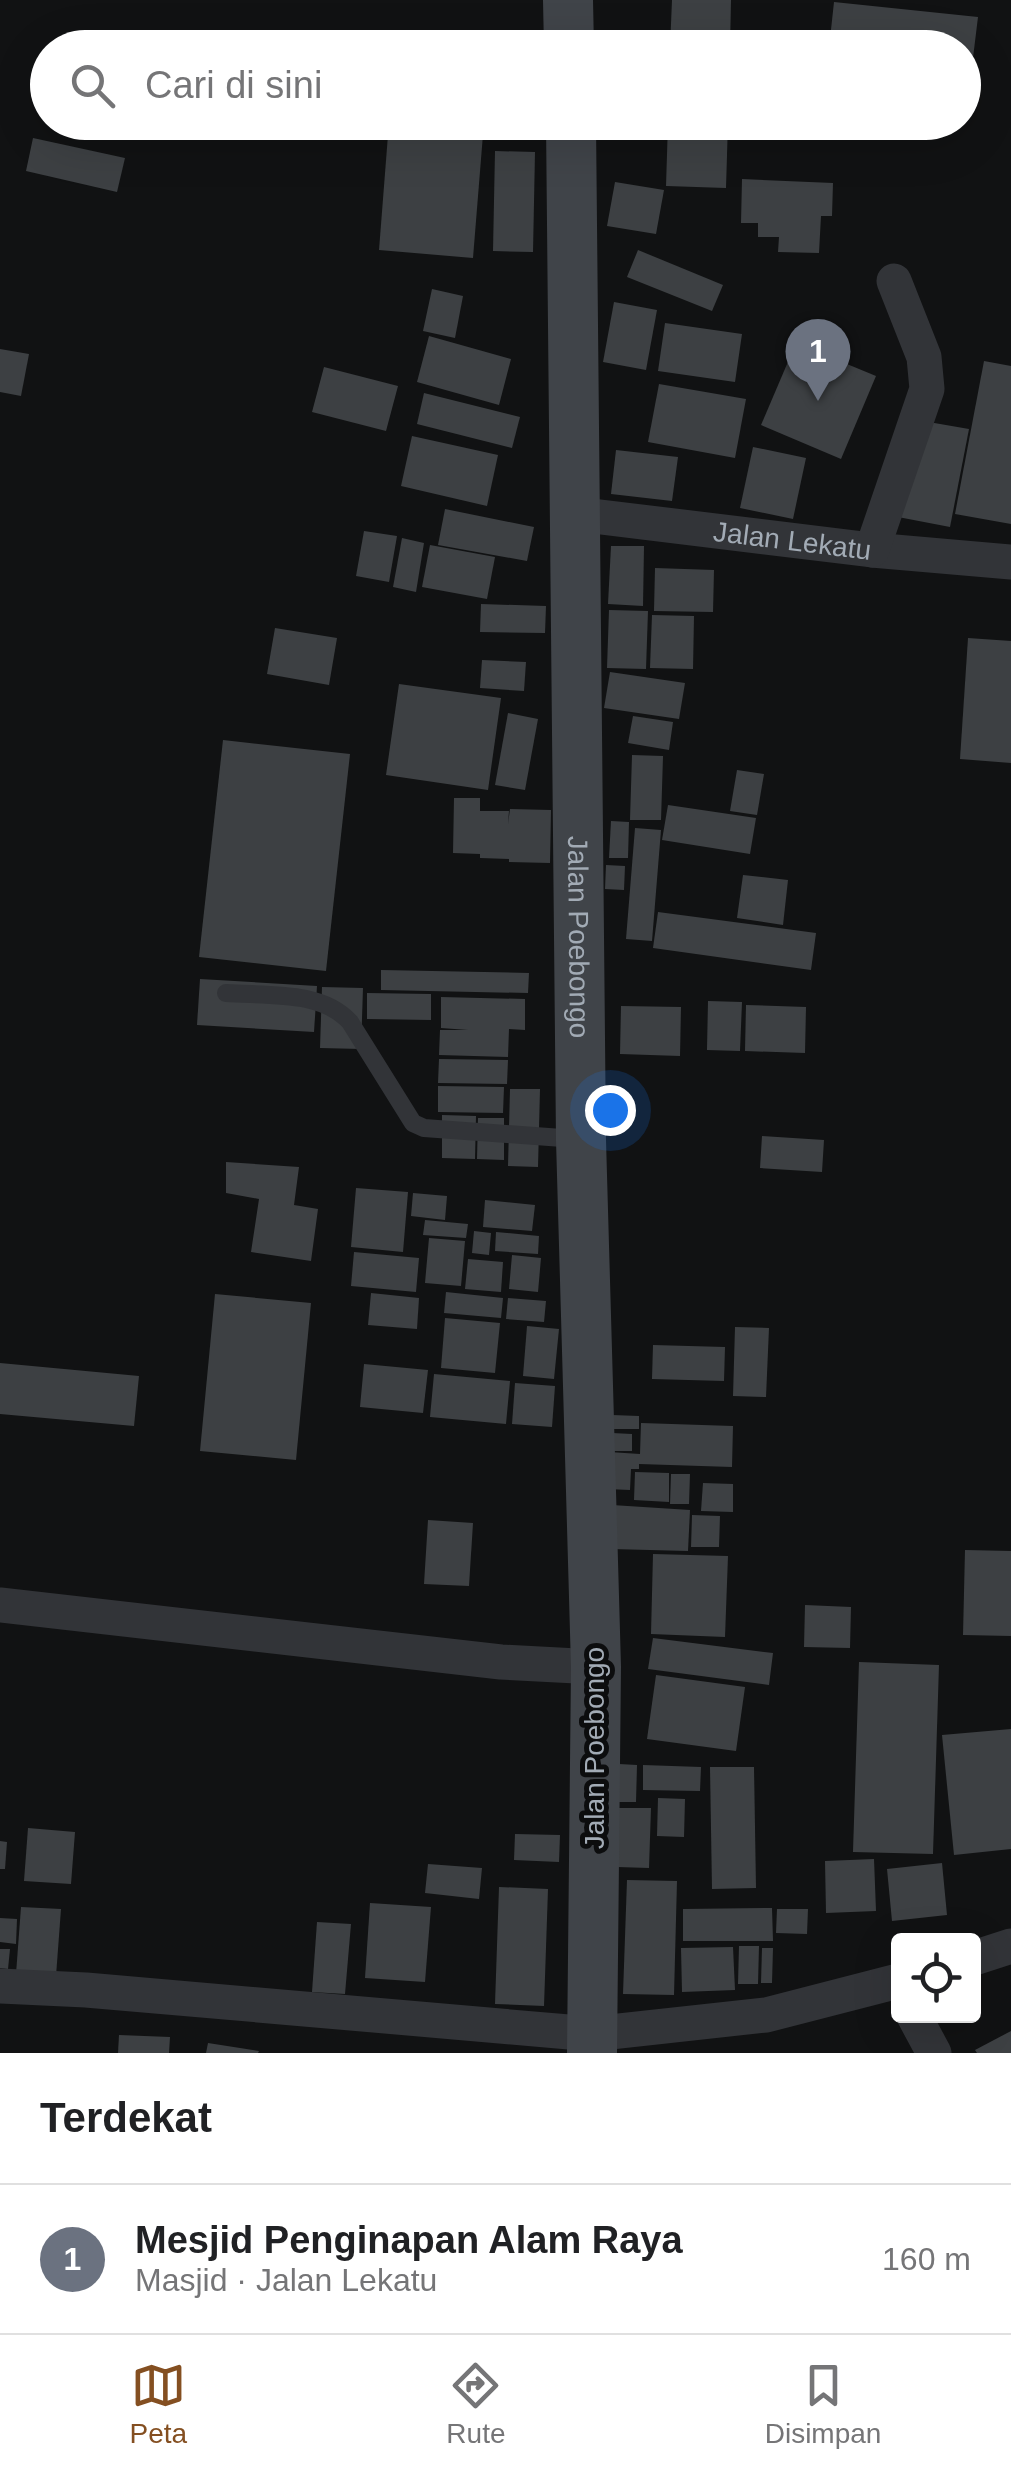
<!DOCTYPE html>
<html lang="id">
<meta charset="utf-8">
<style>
:root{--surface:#fff;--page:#f2f2f2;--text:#202124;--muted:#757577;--line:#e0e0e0;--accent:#844f21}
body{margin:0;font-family:Arial,sans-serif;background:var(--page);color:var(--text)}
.controls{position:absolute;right:30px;bottom:30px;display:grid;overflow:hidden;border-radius:10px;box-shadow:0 10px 40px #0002}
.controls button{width:90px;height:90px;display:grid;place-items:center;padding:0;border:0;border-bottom:2px solid var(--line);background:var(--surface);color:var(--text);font:50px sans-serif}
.you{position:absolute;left:610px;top:1110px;width:35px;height:35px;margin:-25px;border:8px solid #fff;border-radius:50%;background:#1a73e8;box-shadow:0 0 0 15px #1a73e833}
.badge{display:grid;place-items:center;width:65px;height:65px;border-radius:50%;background:var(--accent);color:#fff;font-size:32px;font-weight:700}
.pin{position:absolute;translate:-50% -82px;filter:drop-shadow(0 2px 5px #0008)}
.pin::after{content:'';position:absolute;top:52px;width:35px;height:30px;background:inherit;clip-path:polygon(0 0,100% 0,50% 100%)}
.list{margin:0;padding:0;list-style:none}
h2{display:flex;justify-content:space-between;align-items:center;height:130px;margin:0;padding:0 40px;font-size:42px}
h2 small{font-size:32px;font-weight:400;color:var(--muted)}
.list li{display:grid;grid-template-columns:65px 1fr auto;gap:30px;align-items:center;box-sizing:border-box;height:150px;padding:0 40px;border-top:2px solid var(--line)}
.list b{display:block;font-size:38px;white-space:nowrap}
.list p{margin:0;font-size:32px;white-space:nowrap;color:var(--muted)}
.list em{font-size:32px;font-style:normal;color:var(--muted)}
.icon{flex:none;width:55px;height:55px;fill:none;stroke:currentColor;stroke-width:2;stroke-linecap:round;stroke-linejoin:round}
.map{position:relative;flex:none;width:1011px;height:2053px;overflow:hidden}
.search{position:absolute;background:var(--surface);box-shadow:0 10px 40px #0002;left:30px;right:30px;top:30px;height:110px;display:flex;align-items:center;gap:25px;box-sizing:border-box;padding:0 35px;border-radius:55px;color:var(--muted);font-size:38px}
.sheet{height:280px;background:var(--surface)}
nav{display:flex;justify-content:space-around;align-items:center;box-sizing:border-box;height:140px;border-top:2px solid var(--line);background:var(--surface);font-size:28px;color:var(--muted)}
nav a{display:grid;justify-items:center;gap:5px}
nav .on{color:var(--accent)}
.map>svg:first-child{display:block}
.building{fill:#3d4043}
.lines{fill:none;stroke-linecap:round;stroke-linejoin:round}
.service{stroke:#323438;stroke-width:18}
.minor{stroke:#323438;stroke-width:35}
.secondary{stroke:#404449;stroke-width:50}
.labels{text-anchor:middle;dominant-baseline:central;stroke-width:10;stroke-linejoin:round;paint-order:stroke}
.street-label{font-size:28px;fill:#a2abb5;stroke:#0c0d0e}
</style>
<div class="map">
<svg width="1011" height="2053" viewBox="0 0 1011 2053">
<rect width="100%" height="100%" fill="#111213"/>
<!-- building -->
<g class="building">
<path d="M672,0H731L730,48H670Z"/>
<path d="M834,2L978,17L972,66L964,65V48H829Z"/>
<path d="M389,122H484L473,258L379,250Z"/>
<path d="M668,122H728L726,188L666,186Z"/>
<path d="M33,138L125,158L117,192L26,171Z"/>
<path d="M495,151L535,152L533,252L493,251Z"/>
<path d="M742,179L833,183L832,216H821L819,253L778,252L779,237H758V223H741Z"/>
<path d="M615,182L664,190L656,234L607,226Z"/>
<path d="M638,250L723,285L712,311L627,277Z"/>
<path d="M432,289L463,296L455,338L423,331Z"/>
<path d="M614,302L657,310L646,370L603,362Z"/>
<path d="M665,323L742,334L735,382L658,371Z"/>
<path d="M429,336L511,359L499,405L417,382Z"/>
<path d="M796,343L876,376L841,459L761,425Z"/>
<path d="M0,349L29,354L21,396L0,392Z"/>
<path d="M984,361L1011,366V524L955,514Z"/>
<path d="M324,367L398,386L386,431L312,412Z"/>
<path d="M659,384L746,399L735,458L648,442Z"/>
<path d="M424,393L520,417L512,448L417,424Z"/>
<path d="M917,420L969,429L950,527L898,517Z"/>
<path d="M412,436L498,455L487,506L401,486Z"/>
<path d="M753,447L806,458L793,519L740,508Z"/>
<path d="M616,450L678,457L672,501L611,494Z"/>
<path d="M445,509L534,527L527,561L438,545Z"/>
<path d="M364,531L397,536L389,582L356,576Z"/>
<path d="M402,538L424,543L416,592L393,587Z"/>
<path d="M430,545L495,557L487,599L422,587Z"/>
<path d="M611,546H644L643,606L608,604Z"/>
<path d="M655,568L714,570L713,612L654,611Z"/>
<path d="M481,604L546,606L545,633L480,632Z"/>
<path d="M609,610L648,611L646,669L607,668Z"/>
<path d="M652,615L694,616L693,669L650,668Z"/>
<path d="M275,628L337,638L329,685L267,674Z"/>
<path d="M968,638L1011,641V763L960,759Z"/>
<path d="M482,660L526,662L524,691L480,688Z"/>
<path d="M610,672L685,683L679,719L604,708Z"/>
<path d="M399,684L501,698L488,790L386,775Z"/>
<path d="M508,713L538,719L525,790L495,785Z"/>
<path d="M633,716L673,722L669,750L628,743Z"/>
<path d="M223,740L350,754L326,971L199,957Z"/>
<path d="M632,755L663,756L661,820H630Z"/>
<path d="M737,770L764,774L757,815L730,811Z"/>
<path d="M454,798H480V811H509L508,824L510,809L551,810L550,863L509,862V859L480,858V854L453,853Z"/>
<path d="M668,805L756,818L750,854L662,840Z"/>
<path d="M611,821L629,822L628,858H609Z"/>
<path d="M635,828L661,830L652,941L626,939Z"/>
<path d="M606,865L625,866L624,890L605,889Z"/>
<path d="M743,875L788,880L783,925L737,918Z"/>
<path d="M658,912L816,933L811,970L653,948Z"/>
<path d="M381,970L529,973L528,993L381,990Z"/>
<path d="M200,979L317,986L314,1032L197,1025Z"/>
<path d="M322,987L363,988L361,1049L320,1048Z"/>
<path d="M367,993L431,994V1020L367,1019Z"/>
<path d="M441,997L525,999V1030L509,1029L508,1057L439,1055L440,1030H468L441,1028Z"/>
<path d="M708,1001L742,1002L740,1051L707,1050Z"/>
<path d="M746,1005L806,1007L805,1053L745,1051Z"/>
<path d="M621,1006L681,1007L680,1056L620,1054Z"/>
<path d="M439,1059L508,1060L507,1084L438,1083Z"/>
<path d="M438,1086L504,1087L503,1113L438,1112Z"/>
<path d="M510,1089H540L538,1167L508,1166Z"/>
<path d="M442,1115L476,1116L475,1159L442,1158Z"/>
<path d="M478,1118H504V1160L477,1159Z"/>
<path d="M762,1136L824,1140L822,1172L760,1168Z"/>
<path d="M226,1162L299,1167L294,1205L318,1209L311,1261L251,1252L259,1199L226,1193Z"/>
<path d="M356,1188L408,1192L403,1252L351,1247Z"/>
<path d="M413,1193L447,1196L445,1220L411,1216Z"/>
<path d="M485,1200L535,1205L532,1231L483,1227Z"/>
<path d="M425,1220L468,1224L466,1238L423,1235Z"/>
<path d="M474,1231L491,1233L489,1255L472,1253Z"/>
<path d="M496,1232L539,1236L538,1254L495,1251Z"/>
<path d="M429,1238L465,1241L461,1286L425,1283Z"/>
<path d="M354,1252L419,1258L416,1292L351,1286Z"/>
<path d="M512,1255L541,1258L538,1292L509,1289Z"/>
<path d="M468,1259L503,1262L501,1292L465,1289Z"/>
<path d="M446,1292L503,1298L501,1318L444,1313Z"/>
<path d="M371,1293L419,1298L417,1329L368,1325Z"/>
<path d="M215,1294L311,1303L296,1460L200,1451Z"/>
<path d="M508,1298L546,1301L544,1322L506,1319Z"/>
<path d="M445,1318L500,1323L495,1373L441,1368Z"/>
<path d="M527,1326L559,1329L554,1379L523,1376Z"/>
<path d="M735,1327L769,1328L766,1397L733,1396Z"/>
<path d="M653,1345L725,1347L724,1381L652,1379Z"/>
<path d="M0,1363L139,1376L134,1426L0,1414Z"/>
<path d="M364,1364L428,1370L423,1413L360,1407Z"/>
<path d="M434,1374L510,1381L506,1424L430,1417Z"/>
<path d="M515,1383L555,1386L552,1427L512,1424Z"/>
<path d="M612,1415L639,1416V1429H611Z"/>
<path d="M641,1423L733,1426L732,1467L639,1464V1469H631L630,1490L607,1489L609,1452L640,1454Z"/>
<path d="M612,1433L632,1434V1451H611Z"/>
<path d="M635,1472L669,1473V1502L634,1500Z"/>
<path d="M671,1474H690L689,1504H670Z"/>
<path d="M703,1483L733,1484V1512L701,1511Z"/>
<path d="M612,1505L690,1510L688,1551L611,1549Z"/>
<path d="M692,1515L720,1516L719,1547H691Z"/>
<path d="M428,1520L473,1523L469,1586L424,1584Z"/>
<path d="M965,1550L1011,1551V1636L963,1635Z"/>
<path d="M653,1554L728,1556L725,1637L651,1634Z"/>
<path d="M805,1605L851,1607L850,1648L804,1647Z"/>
<path d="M653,1638L773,1653L769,1685L648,1669Z"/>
<path d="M859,1662L939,1665L933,1854L853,1852Z"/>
<path d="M656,1675L745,1687L736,1751L647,1739Z"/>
<path d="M1011,1729V1849L954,1855L942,1735Z"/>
<path d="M619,1764L637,1765L636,1802H618Z"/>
<path d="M643,1765L701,1767L700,1791L643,1790Z"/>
<path d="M710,1767H754L756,1888L712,1889Z"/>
<path d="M658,1798L685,1799L684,1837L657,1836Z"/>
<path d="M619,1808H651L649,1868L617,1867Z"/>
<path d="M28,1828L75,1832L71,1884L24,1881Z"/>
<path d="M515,1834L560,1835L559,1862L514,1860Z"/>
<path d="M0,1841L7,1842L5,1869H0Z"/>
<path d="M874,1859L876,1911L826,1913L825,1861Z"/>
<path d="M942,1863L947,1915L892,1921L887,1869Z"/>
<path d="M428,1864L482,1868L479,1899L425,1893Z"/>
<path d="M627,1880L677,1881L674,1995L623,1994Z"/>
<path d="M499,1887L548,1889L544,2006L495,2004Z"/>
<path d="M370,1903L431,1907L425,1982L365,1978Z"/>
<path d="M21,1907L61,1909L56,1976L16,1974Z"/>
<path d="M772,1908L773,1941H683V1909Z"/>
<path d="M777,1909H808L807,1934L776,1933Z"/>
<path d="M0,1918L17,1919L16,1944L0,1942Z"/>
<path d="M317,1922L351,1924L345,1994L312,1992Z"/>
<path d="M739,1946H759L758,1984H738Z"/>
<path d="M733,1947L735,1990L682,1992L681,1948Z"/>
<path d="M762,1948H773L772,1983H761Z"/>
<path d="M0,1949H10L8,1969L0,1968Z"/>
<path d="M1011,2031V2053H977L975,2050Z"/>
<path d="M119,2035L170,2037L169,2053H118Z"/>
<path d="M208,2043L259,2051L258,2053H206Z"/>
</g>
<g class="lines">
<!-- service -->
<path class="service" d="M226,993C267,996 321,990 350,1022L413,1123L424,1128L576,1139"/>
<!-- minor -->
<g class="minor">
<path id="s1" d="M576,514L872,550L1011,562"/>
<path d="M872,550L927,389L924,357L894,281"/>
<path d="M0,1605L501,1662L596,1667"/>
<path d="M974,1958L1011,1946"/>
<path d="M0,1986L86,1990L592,2034L766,2015L898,1981"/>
<path d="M914,2016L934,2053"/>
</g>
<!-- secondary -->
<g class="secondary">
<path d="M568,0L569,48"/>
<path id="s2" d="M571,122L581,1140L596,1667L592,2053"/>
</g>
</g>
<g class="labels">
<!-- street labels -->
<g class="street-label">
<text stroke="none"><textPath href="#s1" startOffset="218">Jalan Lekatu</textPath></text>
<text stroke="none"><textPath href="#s2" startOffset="815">Jalan Poebongo</textPath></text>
<text transform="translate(594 1748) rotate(-90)">Jalan Poebongo</text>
</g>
</g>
</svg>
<div class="controls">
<button><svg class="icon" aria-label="locate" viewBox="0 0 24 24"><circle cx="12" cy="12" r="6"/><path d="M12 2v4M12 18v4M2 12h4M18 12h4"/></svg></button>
</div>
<div class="you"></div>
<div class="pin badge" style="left:818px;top:401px;background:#6b7280">1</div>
<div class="search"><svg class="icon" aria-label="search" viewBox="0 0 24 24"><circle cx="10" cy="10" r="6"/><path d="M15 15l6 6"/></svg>Cari di sini</div>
</div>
<section class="sheet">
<h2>Terdekat<small></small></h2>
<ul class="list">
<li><span class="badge" style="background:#6b7280">1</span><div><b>Mesjid Penginapan Alam Raya</b><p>Masjid · Jalan Lekatu</p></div><em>160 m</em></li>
</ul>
</section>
<nav>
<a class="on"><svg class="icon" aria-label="map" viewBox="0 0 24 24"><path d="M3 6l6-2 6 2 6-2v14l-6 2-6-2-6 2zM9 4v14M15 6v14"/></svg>Peta</a>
<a><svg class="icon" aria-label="directions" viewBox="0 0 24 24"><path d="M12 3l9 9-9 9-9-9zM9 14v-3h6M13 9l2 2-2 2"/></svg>Rute</a>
<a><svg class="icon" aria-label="saved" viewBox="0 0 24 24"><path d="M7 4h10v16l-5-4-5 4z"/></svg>Disimpan</a>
</nav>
